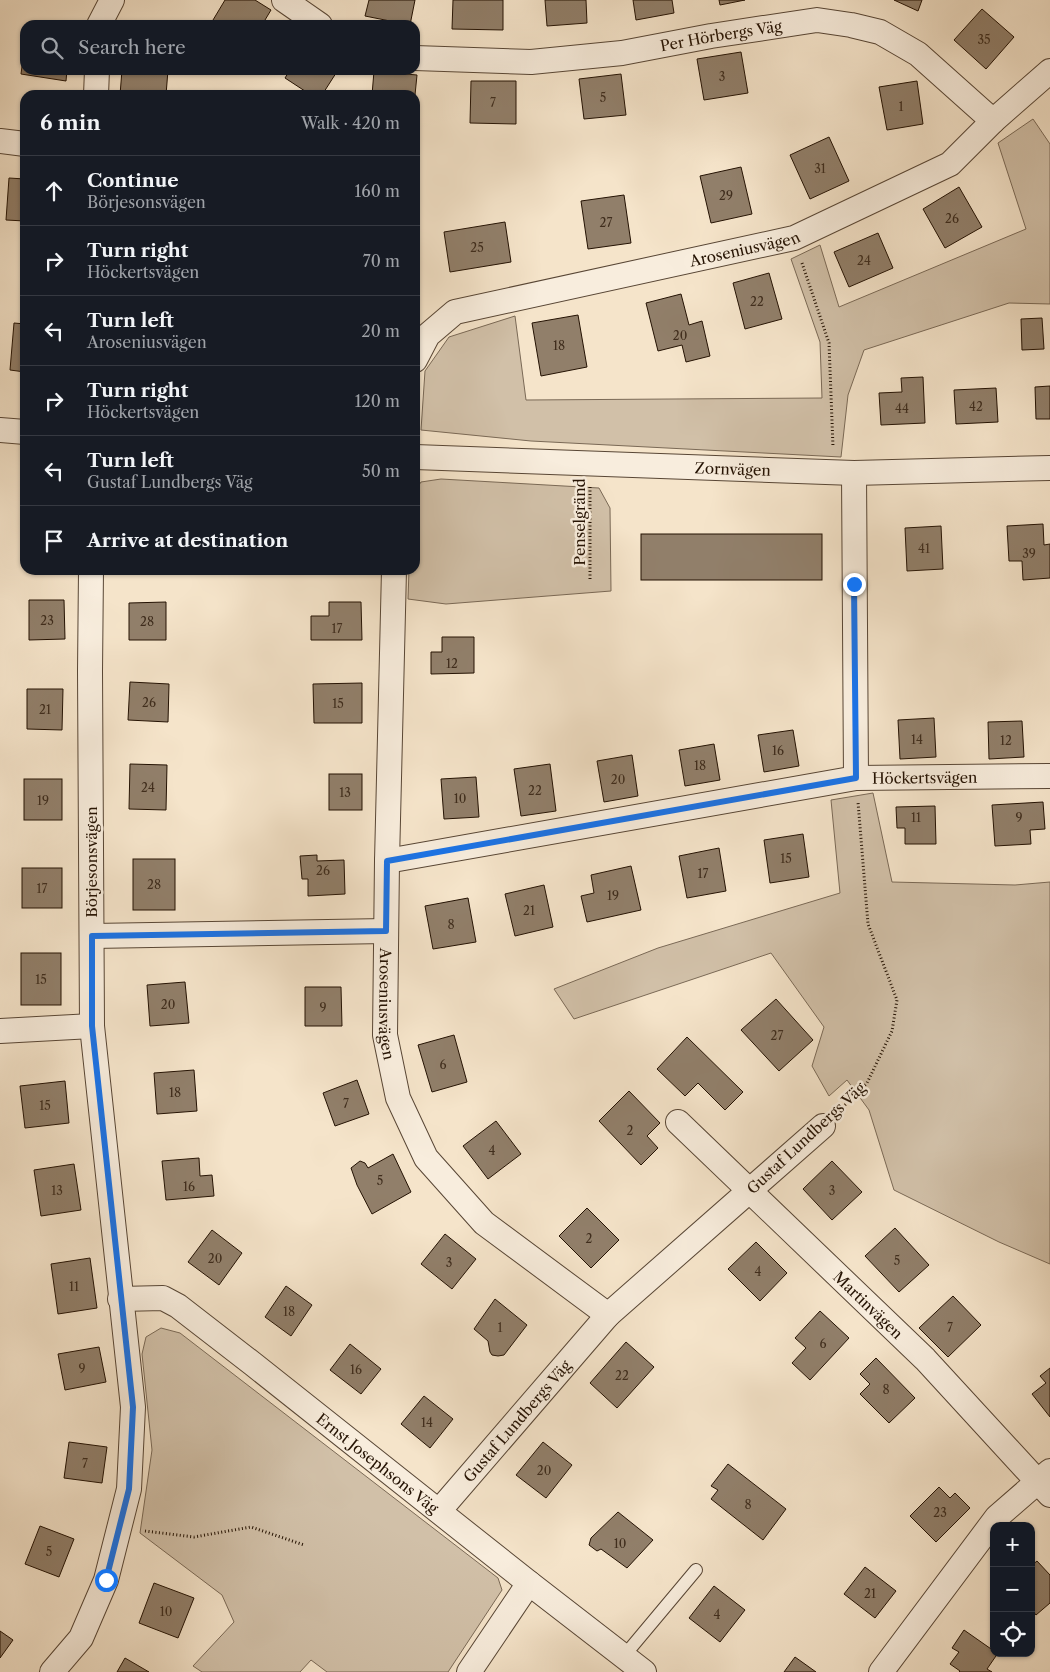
<!DOCTYPE html>
<meta charset="utf-8">
<style>
:root{--surface:#171b24;--page:#20242c;--text:#f1f3f6;--muted:#9ea1a6;--line:#363941}
body{margin:0;font-family:"Libre Caslon Text",serif;background:var(--page);color:var(--text)}
.controls{position:absolute;right:15px;bottom:15px;display:grid;overflow:hidden;border-radius:10px;box-shadow:0 1px 4px #0004}
.controls button{width:45px;height:45px;display:grid;place-items:center;padding:0;border:0;border-bottom:1px solid var(--line);background:var(--surface);color:var(--text);font:25px sans-serif}
.stop{position:absolute;width:15px;height:15px;margin:-11px;border:4px solid #1a73e8;border-radius:50%;background:#fff}
.stop.end{background:#1a73e8;border-color:#fff;box-shadow:0 1px 5px #0008}
.list{margin:0;padding:0;list-style:none}
h2{display:flex;justify-content:space-between;align-items:center;height:65px;margin:0;padding:0 20px;font-size:21px}
h2 small{font-size:16px;font-weight:400;color:var(--muted)}
.list li{display:grid;grid-template-columns:32px 1fr auto;gap:15px;align-items:center;box-sizing:border-box;height:70px;padding:0 20px;border-top:1px solid var(--line)}
.list b{display:block;font-size:19px;white-space:nowrap}
.list p{margin:0;font-size:16px;white-space:nowrap;color:var(--muted)}
.list em{font-size:16px;font-style:normal;color:var(--muted)}
.icon{flex:none;width:28px;height:28px;fill:none;stroke:currentColor;stroke-width:2;stroke-linecap:round;stroke-linejoin:round}
.map{position:relative;flex:none;width:1050px;height:1672px;overflow:hidden}
.search{position:absolute;background:var(--surface);box-shadow:0 1px 4px #0004;left:20px;top:20px;width:400px;height:55px;display:flex;align-items:center;gap:12px;box-sizing:border-box;padding:0 18px;border-radius:15px;color:var(--muted);font-size:19px}
.panel{position:absolute;background:var(--surface);box-shadow:0 1px 4px #0004;left:20px;top:90px;width:400px;height:485px;border-radius:15px}
.map>svg:first-child{display:block}
.green{fill:#d1c0a8;stroke:#7a6956}
.building{fill:#917f6a;stroke:#241203}
.lines{fill:none;stroke-linecap:round;stroke-linejoin:round}
.lane-casing{stroke:#584635;stroke-width:14}
.street-casing{stroke:#584635;stroke-width:26}
.path{stroke:#241203;stroke-width:3;stroke-dasharray:1 2.5;stroke-linecap:butt}
.lane{stroke:#f8eddd;stroke-width:12}
.street{stroke:#f8eddd;stroke-width:24}
.route{stroke:#1a73e8;stroke-width:6}
.labels{text-anchor:middle;dominant-baseline:central;stroke-width:5;stroke-linejoin:round;paint-order:stroke}
.number-label{font-size:12px;fill:#3f2d1d}
.street-label{font-size:15px;fill:#241203;stroke:#f8eddd}
</style>
<div class="map">
<svg width="1050" height="1672" viewBox="0 0 1050 1672">
<rect width="100%" height="100%" fill="#f5e4ca"/>
<filter id="stains"><feTurbulence type="fractalNoise" baseFrequency=".004" numOctaves="4"/><feColorMatrix values="0 0 0 0 .2 0 0 0 0 .09 0 0 0 0 .02 0 0 0 .5 -.17"/></filter>
<radialGradient id="worn" r=".72"><stop offset=".6" stop-color="#630" stop-opacity="0"/><stop offset="1" stop-color="#630" stop-opacity=".3"/></radialGradient>
<!-- green -->
<g class="green">
<path d="M1033,119L1050,144V304L1009,303L864,350L848,395L841,457L531,441L421,430L425,371L449,337L515,316L526,400L822,398L820,342L791,259L820,245L839,307L1026,229L998,143Z"/>
<path d="M441,479L599,488L610,508L611,591L446,604L408,599L409,570H415V491L421,482Z"/>
<path d="M873,793L892,882L1015,885L1050,882V1264L999,1242L894,1190L869,1110L847,1080L829,1096L812,1066L824,1027L771,953L574,1019L554,989L658,948L840,893L831,800Z"/>
<path d="M161,1328L180,1333L498,1578L502,1590L448,1672H327L311,1660L300,1672H202L193,1666L234,1622L222,1595L140,1533L152,1450L142,1354L146,1337Z"/>
</g>
<!-- building -->
<g class="building">
<path d="M225,0H255L271,10L262,25H210Z"/>
<path d="M369,0H415L410,25L365,16Z"/>
<path d="M453,0H503V30L452,29Z"/>
<path d="M545,0H586L587,23L547,26Z"/>
<path d="M633,0H672L674,13L636,20Z"/>
<path d="M719,0H745L720,5Z"/>
<path d="M894,0H922L918,11Z"/>
<path d="M982,9L1014,37L986,69L954,40Z"/>
<path d="M25,43V70H67L66,81L21,74Z"/>
<path d="M741,52L748,93L704,100L697,59Z"/>
<path d="M122,70H168L166,95H120Z"/>
<path d="M290,70H338L322,95H311L285,78Z"/>
<path d="M374,71L417,75L415,95H372Z"/>
<path d="M621,74L626,115L584,119L579,79Z"/>
<path d="M471,81H516V124L470,123Z"/>
<path d="M917,81L923,124L887,130L879,87Z"/>
<path d="M829,137L849,181L810,199L790,155Z"/>
<path d="M741,167L752,214L711,223L700,176Z"/>
<path d="M9,178L25,179V221L6,220Z"/>
<path d="M959,187L982,227L945,248L923,209Z"/>
<path d="M624,195L631,243L588,249L581,201Z"/>
<path d="M505,222L511,262L450,272L444,232Z"/>
<path d="M878,233L893,268L849,287L834,252Z"/>
<path d="M769,273L782,319L745,329L733,283Z"/>
<path d="M681,294L689,325L702,321L710,356L686,362L682,345L658,351L646,303Z"/>
<path d="M578,315L587,367L541,376L532,323Z"/>
<path d="M1042,318L1044,349L1022,350L1021,319Z"/>
<path d="M14,323L25,324V372L10,370Z"/>
<path d="M923,377L925,423L881,425L879,393L902,392L901,378Z"/>
<path d="M1050,386V419H1036L1035,387Z"/>
<path d="M996,388L998,422L956,424L954,390Z"/>
<path d="M1043,524L1044,545L1050,544V578L1023,580L1022,561H1009L1007,526Z"/>
<path d="M941,526L943,569L907,571L905,528Z"/>
<rect x="641" y="534" width="181" height="46"/>
<path d="M29,600H64L65,639L29,640Z"/>
<path d="M166,602V640H129V603Z"/>
<path d="M329,602H361L362,640H311V616H329Z"/>
<path d="M442,637H474V673L431,674V652H442Z"/>
<path d="M130,682L169,684L168,722L128,720Z"/>
<path d="M362,683V723H314L313,684Z"/>
<path d="M27,689H63L62,730L27,729Z"/>
<path d="M934,718L936,757L900,759L898,720Z"/>
<path d="M1022,721L1024,757L989,759L988,722Z"/>
<path d="M793,730L799,766L764,772L758,735Z"/>
<path d="M714,744L720,780L685,786L679,750Z"/>
<path d="M632,755L638,796L604,802L597,761Z"/>
<path d="M130,764L167,765L166,810L129,809Z"/>
<path d="M550,764L556,811L521,816L514,769Z"/>
<rect x="329" y="774" width="33" height="36"/>
<path d="M476,777L479,817L444,819L441,779Z"/>
<rect x="24" y="779" width="38" height="41"/>
<path d="M1043,802L1045,829L1030,830L1031,844L995,846L992,805Z"/>
<path d="M935,806L936,844H905V828H897L896,807Z"/>
<path d="M803,834L809,877L770,883L764,840Z"/>
<path d="M719,848L726,891L687,898L679,856Z"/>
<path d="M317,855V861L344,860L345,894L308,896V879H302L300,856Z"/>
<rect x="133" y="859" width="42" height="51"/>
<path d="M631,866L641,910L587,922L581,896L594,893L591,875Z"/>
<rect x="22" y="868" width="40" height="40"/>
<path d="M544,885L553,927L515,936L505,894Z"/>
<path d="M468,898L476,942L433,949L425,906Z"/>
<rect x="21" y="953" width="40" height="52"/>
<path d="M185,982L189,1023L150,1026L147,985Z"/>
<path d="M305,987H341L342,1026H305Z"/>
<path d="M776,999L813,1040L779,1071L741,1030Z"/>
<path d="M454,1035L467,1082L432,1092L418,1045Z"/>
<path d="M687,1037L743,1092L725,1110L698,1083L685,1096L657,1069Z"/>
<path d="M194,1070L197,1111L157,1114L154,1073Z"/>
<path d="M357,1080L369,1114L335,1126L323,1093Z"/>
<path d="M65,1081L69,1123L25,1128L20,1086Z"/>
<path d="M629,1091L660,1123L647,1136L658,1148L641,1165L599,1121Z"/>
<path d="M496,1121L521,1154L488,1179L463,1146Z"/>
<path d="M393,1154L411,1192L372,1214L357,1185L351,1168L360,1161L365,1163L368,1168Z"/>
<path d="M199,1158L200,1176L212,1175L214,1196L166,1200L162,1161Z"/>
<path d="M832,1161L862,1192L832,1220L803,1189Z"/>
<path d="M74,1164L81,1210L41,1216L34,1170Z"/>
<path d="M587,1208L619,1240L591,1268L559,1236Z"/>
<path d="M895,1228L929,1265L899,1292L865,1256Z"/>
<path d="M212,1230L242,1253L219,1285L188,1262Z"/>
<path d="M445,1234L476,1259L452,1289L421,1264Z"/>
<path d="M756,1242L787,1273L760,1301L728,1269Z"/>
<path d="M90,1258L97,1308L58,1314L51,1264Z"/>
<path d="M286,1286L312,1305L291,1336L265,1317Z"/>
<path d="M953,1296L981,1325L948,1357L919,1328Z"/>
<path d="M495,1299L527,1325L504,1355L498,1356L492,1355L490,1352L488,1341L474,1329Z"/>
<path d="M820,1311L849,1338L810,1380L792,1363L806,1348L795,1338Z"/>
<path d="M626,1342L654,1367L617,1408L590,1383Z"/>
<path d="M350,1344L381,1369L361,1394L330,1370Z"/>
<path d="M99,1347L106,1382L65,1390L58,1354Z"/>
<path d="M876,1358L915,1398L889,1423L860,1394L870,1384L860,1374Z"/>
<path d="M1050,1368V1417L1032,1394L1046,1383L1040,1376Z"/>
<path d="M424,1396L453,1419L430,1448L401,1424Z"/>
<path d="M69,1442L107,1447L102,1483L64,1478Z"/>
<path d="M543,1442L572,1465L546,1498L516,1475Z"/>
<path d="M728,1464L786,1509L763,1540L711,1499L718,1490L711,1486Z"/>
<path d="M939,1487L950,1498L955,1493L970,1508L936,1542L910,1516Z"/>
<path d="M618,1512L653,1540L627,1568L601,1549L597,1551L589,1545L591,1538Z"/>
<path d="M40,1526L74,1539L59,1577L25,1564Z"/>
<path d="M1037,1561L1050,1575V1603L1036,1615L1031,1609V1566Z"/>
<path d="M865,1567L896,1591L875,1618L844,1594Z"/>
<path d="M154,1583L194,1598L178,1638L139,1623Z"/>
<path d="M714,1586L745,1610L720,1642L689,1618Z"/>
<path d="M964,1630L994,1651V1653H998L987,1669L992,1672H959L960,1671L950,1664L959,1652L952,1648Z"/>
<path d="M0,1631L13,1640L0,1658Z"/>
<path d="M795,1657L816,1672H784Z"/>
<path d="M125,1658L149,1672H117Z"/>
</g>
<g class="lines">
<defs>
<path id="lane" d="M624,1656L696,1570"/>
<g id="street">
<path d="M284,0L320,25"/>
<path d="M99,25L112,0"/>
<path id="s1" d="M415,58L531,62L622,53L711,36L817,20L851,25L880,32L918,54L993,121"/>
<path d="M96,95L97,70"/>
<path d="M0,141L25,144"/>
<path id="s2" d="M415,360L428,335L455,312L794,238L950,164L993,121L1050,71"/>
<path d="M0,430L25,432"/>
<path id="s3" d="M415,457L854,473L1050,468"/>
<path d="M854,473L856,778"/>
<path id="s4" d="M394,570L387,861L385,1035L398,1098L426,1158L484,1223L608,1315"/>
<path id="s5" d="M387,861L856,778L1050,776"/>
<path d="M92,936L386,931"/>
<path d="M0,1031L92,1026"/>
<path id="s6" d="M678,1122L925,1359L1050,1495"/>
<path id="s7" d="M120,1299L163,1298L178,1306L253,1364L529,1583L644,1672"/>
<path id="s8" d="M439,1511L608,1315L823,1126"/>
<path d="M52,1672L81,1638L106,1580L129,1489L133,1407L92,1026L90,671L91,570"/>
<path d="M469,1672L529,1583"/>
<path d="M881,1672L997,1517L1050,1471"/>
</g>
</defs>
<!-- lane casing -->
<use href="#lane" class="lane-casing"/>
<!-- street casing -->
<use href="#street" class="street-casing"/>
<!-- path -->
<g class="path">
<path d="M802,263L829,343L833,447"/>
<path d="M590,487V579"/>
<path d="M840,1110L867,1083L892,1031L897,1000L868,924L858,802"/>
<path d="M145,1531L194,1537L251,1527L304,1545"/>
</g>
<!-- lane -->
<use href="#lane" class="lane"/>
<!-- street -->
<use href="#street" class="street"/>
</g>
<g class="lines">
<!-- route -->
<path class="route" d="M106,1580L129,1489L133,1407L92,1026V936L386,931L387,861L856,778L854,584"/>
</g>
<g class="labels">
<!-- number labels -->
<g class="number-label">
<text x="984" y="39">35</text>
<text x="722" y="76">3</text>
<text x="603" y="97">5</text>
<text x="493" y="102">7</text>
<text x="901" y="106">1</text>
<text x="820" y="168">31</text>
<text x="726" y="195">29</text>
<text x="952" y="218">26</text>
<text x="606" y="222">27</text>
<text x="477" y="247">25</text>
<text x="864" y="260">24</text>
<text x="757" y="301">22</text>
<text x="680" y="335">20</text>
<text x="559" y="345">18</text>
<text x="976" y="406">42</text>
<text x="902" y="408">44</text>
<text x="924" y="548">41</text>
<text x="1029" y="553">39</text>
<text x="47" y="620">23</text>
<text x="147" y="621">28</text>
<text x="337" y="628">17</text>
<text x="452" y="663">12</text>
<text x="149" y="702">26</text>
<text x="338" y="703">15</text>
<text x="45" y="709">21</text>
<text x="917" y="739">14</text>
<text x="1006" y="740">12</text>
<text x="778" y="750">16</text>
<text x="700" y="765">18</text>
<text x="618" y="779">20</text>
<text x="148" y="787">24</text>
<text x="535" y="790">22</text>
<text x="345" y="792">13</text>
<text x="460" y="798">10</text>
<text x="43" y="800">19</text>
<text x="916" y="817">11</text>
<text x="1019" y="817">9</text>
<text x="786" y="858">15</text>
<text x="323" y="870">26</text>
<text x="703" y="873">17</text>
<text x="154" y="884">28</text>
<text x="42" y="888">17</text>
<text x="613" y="895">19</text>
<text x="529" y="910">21</text>
<text x="451" y="924">8</text>
<text x="41" y="979">15</text>
<text x="168" y="1004">20</text>
<text x="323" y="1007">9</text>
<text x="777" y="1035">27</text>
<text x="443" y="1064">6</text>
<text x="175" y="1092">18</text>
<text x="346" y="1103">7</text>
<text x="45" y="1105">15</text>
<text x="630" y="1130">2</text>
<text x="492" y="1150">4</text>
<text x="380" y="1180">5</text>
<text x="189" y="1186">16</text>
<text x="57" y="1190">13</text>
<text x="832" y="1190">3</text>
<text x="589" y="1238">2</text>
<text x="215" y="1258">20</text>
<text x="897" y="1260">5</text>
<text x="449" y="1262">3</text>
<text x="758" y="1271">4</text>
<text x="74" y="1286">11</text>
<text x="289" y="1311">18</text>
<text x="500" y="1327">1</text>
<text x="950" y="1327">7</text>
<text x="823" y="1343">6</text>
<text x="82" y="1368">9</text>
<text x="356" y="1369">16</text>
<text x="622" y="1375">22</text>
<text x="886" y="1389">8</text>
<text x="427" y="1422">14</text>
<text x="85" y="1463">7</text>
<text x="544" y="1470">20</text>
<text x="748" y="1504">8</text>
<text x="940" y="1512">23</text>
<text x="620" y="1543">10</text>
<text x="49" y="1551">5</text>
<text x="870" y="1593">21</text>
<text x="166" y="1611">10</text>
<text x="717" y="1614">4</text>
</g>
<!-- street labels -->
<g class="street-label">
<text stroke="none"><textPath href="#s1" startOffset="308">Per Hörbergs Väg</textPath></text>
<text stroke="none"><textPath href="#s2" startOffset="360">Aroseniusvägen</textPath></text>
<text stroke="none"><textPath href="#s3" startOffset="318">Zornvägen</textPath></text>
<text transform="translate(579 522) rotate(-90)">Penselgränd</text>
<text stroke="none"><textPath href="#s5" startOffset="545">Höckertsvägen</textPath></text>
<text transform="translate(91 862) rotate(-90)">Börjesonsvägen</text>
<text stroke="none"><textPath href="#s4" startOffset="434">Aroseniusvägen</textPath></text>
<text transform="translate(806 1138) rotate(-43)">Gustaf Lundbergs Väg</text>
<text stroke="none"><textPath href="#s6" startOffset="264">Martinvägen</textPath></text>
<text stroke="none"><textPath href="#s8" startOffset="119">Gustaf Lundbergs Väg</textPath></text>
<text stroke="none"><textPath href="#s7" startOffset="314">Ernst Josephsons Väg</textPath></text>
</g>
</g>
<rect width="100%" height="100%" filter="url(#stains)"/>
<rect width="100%" height="100%" fill="url(#worn)"/>
</svg>
<div class="controls">
<button>+</button>
<button>−</button>
<button><svg class="icon" aria-label="locate" viewBox="0 0 24 24"><circle cx="12" cy="12" r="6"/><path d="M12 2v4M12 18v4M2 12h4M18 12h4"/></svg></button>
</div>
<div class="stop" style="left:106px;top:1580px"></div>
<div class="stop end" style="left:854px;top:584px"></div>
<div class="search"><svg class="icon" aria-label="search" viewBox="0 0 24 24"><circle cx="10" cy="10" r="6"/><path d="M15 15l6 6"/></svg>Search here</div>
<section class="panel">
<h2>6 min<small>Walk · 420 m</small></h2>
<ul class="list">
<li><svg class="icon" aria-label="ahead" viewBox="0 0 24 24"><path d="M12 20V5M6 11l6-6 6 6"/></svg><div><b>Continue</b><p>Börjesonsvägen</p></div><em>160 m</em></li>
<li><svg class="icon" aria-label="right" viewBox="0 0 24 24"><path d="M7 20v-9h11M14 6l5 5-5 5"/></svg><div><b>Turn right</b><p>Höckertsvägen</p></div><em>70 m</em></li>
<li><svg class="icon" aria-label="left" viewBox="0 0 24 24"><path d="M17 20v-9H6M10 6l-5 5 5 5"/></svg><div><b>Turn left</b><p>Aroseniusvägen</p></div><em>20 m</em></li>
<li><svg class="icon" aria-label="right" viewBox="0 0 24 24"><path d="M7 20v-9h11M14 6l5 5-5 5"/></svg><div><b>Turn right</b><p>Höckertsvägen</p></div><em>120 m</em></li>
<li><svg class="icon" aria-label="left" viewBox="0 0 24 24"><path d="M17 20v-9H6M10 6l-5 5 5 5"/></svg><div><b>Turn left</b><p>Gustaf Lundbergs Väg</p></div><em>50 m</em></li>
<li><svg class="icon" aria-label="arrive" viewBox="0 0 24 24"><path d="M6 21V4h12l-3 4 3 4H6"/></svg><div><b>Arrive at destination</b></div></li>
</ul>
</section>
</div>
